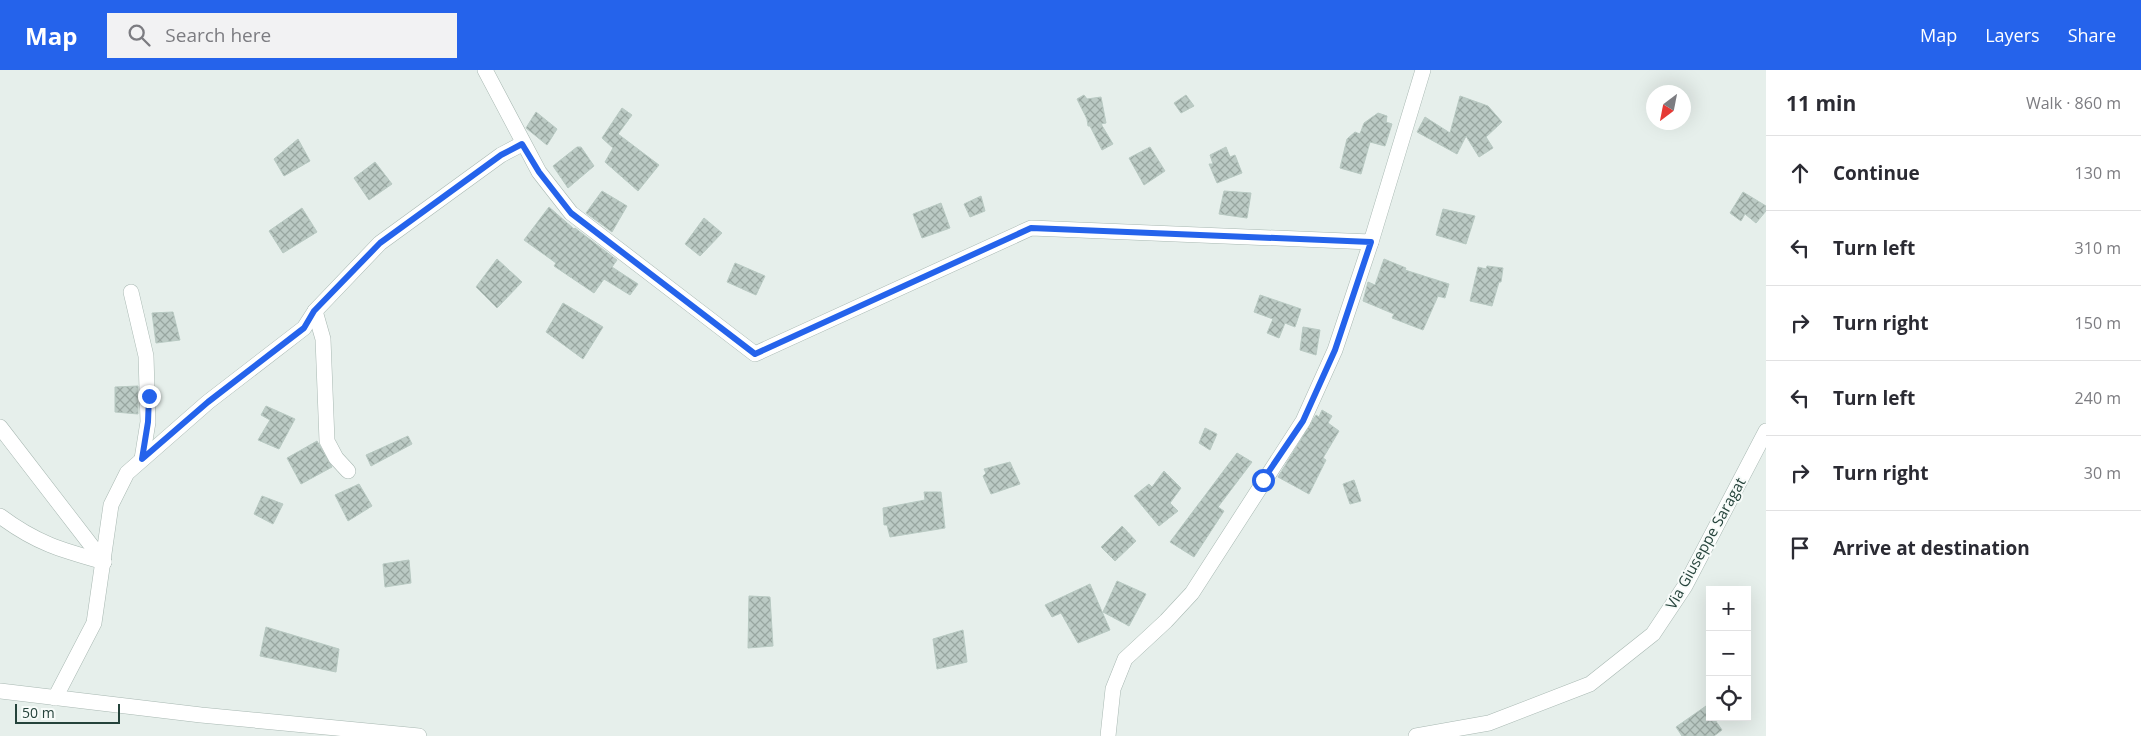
<!DOCTYPE html>
<meta charset="utf-8">
<style>
:root{--surface:#fff;--page:#f2f2f3;--text:#2b2b33;--muted:#7c7c81;--line:#e1e1e2;--accent:#2563eb}
body{margin:0;font-family:"Open Sans",sans-serif;background:var(--page);color:var(--text)}
.controls{position:absolute;right:15px;bottom:15px;display:grid;overflow:hidden;border-radius:0px;box-shadow:0 5px 20px #0002}
.controls button{width:45px;height:45px;display:grid;place-items:center;padding:0;border:0;border-bottom:1px solid var(--line);background:var(--surface);color:var(--text);font:25px sans-serif}
.compass{position:absolute;left:1646px;top:15px;width:45px;height:45px;border-radius:50%;background:var(--surface);box-shadow:0 5px 20px #0002;rotate:212deg}
.scale{position:absolute;left:15px;bottom:12px;width:105px;box-sizing:border-box;padding-left:5px;border:2px solid #24423a;border-top:0;font-size:14px;line-height:18px;white-space:nowrap;color:#24423a;-webkit-text-stroke:4px #f7fbf9;paint-order:stroke}
.stop{position:absolute;width:15px;height:15px;margin:-11px;border:4px solid #2563eb;border-radius:50%;background:#fff}
.stop.end{background:#2563eb;border-color:#fff;box-shadow:0 1px 5px #0008}
.list{margin:0;padding:0;list-style:none}
h2{display:flex;justify-content:space-between;align-items:center;height:65px;margin:0;padding:0 20px;font-size:21px}
h2 small{font-size:16px;font-weight:400;color:var(--muted)}
.list li{display:grid;grid-template-columns:32px 1fr auto;gap:15px;align-items:center;box-sizing:border-box;height:75px;padding:0 20px;border-top:1px solid var(--line)}
.list b{display:block;font-size:19px;white-space:nowrap}
.list em{font-size:16px;font-style:normal;color:var(--muted)}
.icon{flex:none;width:28px;height:28px;fill:none;stroke:currentColor;stroke-width:2;stroke-linecap:round;stroke-linejoin:round}
.map{position:relative;flex:none;width:1766px;height:666px;overflow:hidden}
header{display:flex;align-items:center;gap:30px;box-sizing:border-box;height:70px;padding:0 25px;background:var(--accent);color:#fff}
header strong{font-size:24px}
nav{display:flex;gap:28px;margin-inline-start:auto;font-size:18px}
.search{width:350px;height:45px;background:var(--page);display:flex;align-items:center;gap:12px;box-sizing:border-box;padding:0 18px;border-radius:0px;color:var(--muted);font-size:19px}
main{display:flex}
aside{flex:1;background:var(--surface)}
.map>svg:first-child{display:block}
.building{fill:url(#building-cross-hatch);stroke:#b8c9c2}
.lines{fill:none;stroke-linecap:round;stroke-linejoin:round}
.minor-casing{stroke:#a8b8b2;stroke-width:16}
.minor{stroke:#fff;stroke-width:15}
.route{stroke:#2563eb;stroke-width:6}
.labels{text-anchor:middle;dominant-baseline:central;stroke-width:4;stroke-linejoin:round;paint-order:stroke}
.street-label{font-size:15px;fill:#24423a;stroke:#f7fbf9}
</style>
<header>
<strong>Map</strong>
<div class="search"><svg class="icon" aria-label="search" viewBox="0 0 24 24"><circle cx="10" cy="10" r="6"/><path d="M15 15l6 6"/></svg>Search here</div>
<nav><a>Map</a><a>Layers</a><a>Share</a></nav>
</header>
<main>
<div class="map">
<svg width="1766" height="666" viewBox="0 0 1766 666">
<defs>
<pattern id="building-cross-hatch" width="8" height="8" patternUnits="userSpaceOnUse" patternTransform="scale(1.25)"><rect width="8" height="8" fill="#bbcac4"/><path d="M0 0l8 8M0 8l8-8" fill="none" stroke="#98a6a0"/></pattern>
</defs>
<rect width="100%" height="100%" fill="#e6efeb"/>
<!-- building -->
<g class="building">
<path d="M1084,25L1087,29L1101,27L1106,53L1101,54L1113,74L1102,80L1090,56H1088L1087,49L1077,29Z"/>
<path d="M1186,25L1194,36L1181,43L1174,33Z"/>
<path d="M1460,26L1488,36L1502,52L1486,67L1493,78L1479,87L1466,66L1457,84L1417,62L1425,47L1450,63Z"/>
<path d="M622,38L632,45L618,64L659,95L638,121L605,92L613,78L602,68Z"/>
<path d="M536,42L557,59L547,75L526,58Z"/>
<path d="M1378,43L1387,46L1386,52L1392,54L1385,76L1370,72L1361,104L1340,98L1347,69L1355,62L1360,64L1364,53Z"/>
<path d="M298,69L310,91L284,106L274,89Z"/>
<path d="M577,77H581L594,96L568,118L553,96Z"/>
<path d="M1150,77L1165,101L1144,115L1129,88Z"/>
<path d="M1226,77L1230,87L1235,85L1242,103L1217,113L1209,94H1213L1210,85Z"/>
<path d="M375,92L392,114L369,130L354,108Z"/>
<path d="M602,121L627,136L612,162L586,143Z"/>
<path d="M1224,121L1251,123L1247,148L1219,144Z"/>
<path d="M1743,122L1766,136V141L1756,153L1745,144L1741,151L1730,143Z"/>
<path d="M981,126L985,141L970,147L964,134Z"/>
<path d="M941,133L950,158L922,168L913,144Z"/>
<path d="M549,137L574,159L575,158L617,190L612,197L638,214L630,225L604,209L594,223L554,196L556,193L524,170Z"/>
<path d="M302,138L317,162L283,183L269,161Z"/>
<path d="M1443,139L1475,146L1466,174L1436,165Z"/>
<path d="M704,148L722,163L700,186L685,174Z"/>
<path d="M497,189L522,212L497,238L476,217Z"/>
<path d="M1384,189L1406,198L1405,200L1449,214L1445,228L1438,226L1423,260L1392,248L1394,244L1363,231L1368,212L1375,215Z"/>
<path d="M735,193L765,206L756,225L727,212Z"/>
<path d="M1487,196L1503,198L1501,212H1499L1492,236L1470,231L1478,197L1486,199Z"/>
<path d="M1260,225L1301,239L1295,257L1285,253L1279,268L1267,263L1273,249L1254,242Z"/>
<path d="M563,233L603,257L583,289L546,262Z"/>
<path d="M173,242L180,270L156,273L152,243Z"/>
<path d="M1303,257L1320,260L1316,285L1300,280Z"/>
<path d="M138,316V344L115,342V317Z"/>
<path d="M266,336L295,349L279,379L258,370L270,350L261,345Z"/>
<path d="M1322,340L1332,346L1328,353L1339,361L1323,388L1326,390L1309,424L1278,407L1316,345L1319,347Z"/>
<path d="M1205,358L1217,364L1210,380L1199,373Z"/>
<path d="M408,366L412,374L371,396L366,385Z"/>
<path d="M317,371L332,397L301,414L287,388Z"/>
<path d="M1237,383L1252,392L1218,437L1224,441L1194,487L1170,472Z"/>
<path d="M1010,392L1020,414L991,424L983,406L986,403L984,399Z"/>
<path d="M1164,401L1181,418L1170,433L1178,441L1159,456L1134,426L1149,414L1152,417Z"/>
<path d="M1354,410L1361,431L1350,434L1343,414Z"/>
<path d="M359,414L372,436L348,451L335,425Z"/>
<path d="M924,422H941L945,458L890,467L887,455H884L883,438L925,430Z"/>
<path d="M262,426L283,434L273,454L254,444Z"/>
<path d="M1122,456L1136,471L1115,491L1101,477Z"/>
<path d="M409,490L411,513L385,517L383,494Z"/>
<path d="M1117,511L1146,524L1129,556L1103,542Z"/>
<path d="M1090,514L1110,560L1078,573L1061,543L1052,547L1045,535Z"/>
<path d="M749,526L770,527L773,576L748,578Z"/>
<path d="M266,557L339,579L336,602L260,586Z"/>
<path d="M963,560L967,592L937,599L933,569Z"/>
<path d="M1706,636L1710,642V647H1713L1722,660L1714,666H1682L1676,657Z"/>
</g>
<g class="lines">
<defs>
<g id="minor">
<path d="M485,0L539,102L571,143L755,284L1031,158L1371,172L1423,0"/>
<path d="M131,222L146,286L148,352L142,389"/>
<path d="M315,241L323,269L327,371L336,388L348,401"/>
<path d="M0,357L104,492"/>
<path d="M0,446C36,473 61,480 104,492"/>
<path d="M0,621L201,645L419,666"/>
<path d="M55,628L94,553L111,435L127,403L208,332L304,258L315,241L380,173L501,85L522,74"/>
<path d="M1108,666L1113,619L1125,589L1166,551L1192,523L1303,351L1335,280L1371,172"/>
<path d="M1416,666L1489,653L1590,614L1653,564L1685,516L1766,361"/>
</g>
</defs>
<!-- minor casing -->
<use href="#minor" class="minor-casing"/>
<!-- minor -->
<use href="#minor" class="minor"/>
</g>
<g class="lines">
<!-- route -->
<path class="route" d="M149,326L148,352L142,389L208,332L304,258L314,241L380,173L501,85L522,74L539,102L571,143L755,284L1031,158L1371,172L1335,280L1303,351L1263,410"/>
</g>
<g class="labels">
<!-- street labels -->
<g class="street-label">
<text transform="translate(1705 473) rotate(-61)">Via Giuseppe Saragat</text>
</g>
</g>
</svg>
<div class="controls">
<button>+</button>
<button>−</button>
<button><svg class="icon" aria-label="locate" viewBox="0 0 24 24"><circle cx="12" cy="12" r="6"/><path d="M12 2v4M12 18v4M2 12h4M18 12h4"/></svg></button>
</div>
<svg class="compass" viewBox="-18 -18 36 36"><path d="M0-13l5 13h-10z" fill="#e53935"/><path d="M0 13l5-13h-10z" fill="#7c7c81"/></svg>
<div class="scale">50 m</div>
<div class="stop" style="left:1263px;top:410px"></div>
<div class="stop end" style="left:149px;top:326px"></div>
</div>
<aside>
<h2>11 min<small>Walk · 860 m</small></h2>
<ul class="list">
<li><svg class="icon" aria-label="ahead" viewBox="0 0 24 24"><path d="M12 20V5M6 11l6-6 6 6"/></svg><div><b>Continue</b></div><em>130 m</em></li>
<li><svg class="icon" aria-label="left" viewBox="0 0 24 24"><path d="M17 20v-9H6M10 6l-5 5 5 5"/></svg><div><b>Turn left</b></div><em>310 m</em></li>
<li><svg class="icon" aria-label="right" viewBox="0 0 24 24"><path d="M7 20v-9h11M14 6l5 5-5 5"/></svg><div><b>Turn right</b></div><em>150 m</em></li>
<li><svg class="icon" aria-label="left" viewBox="0 0 24 24"><path d="M17 20v-9H6M10 6l-5 5 5 5"/></svg><div><b>Turn left</b></div><em>240 m</em></li>
<li><svg class="icon" aria-label="right" viewBox="0 0 24 24"><path d="M7 20v-9h11M14 6l5 5-5 5"/></svg><div><b>Turn right</b></div><em>30 m</em></li>
<li><svg class="icon" aria-label="arrive" viewBox="0 0 24 24"><path d="M6 21V4h12l-3 4 3 4H6"/></svg><div><b>Arrive at destination</b></div></li>
</ul>
</aside>
</main>
